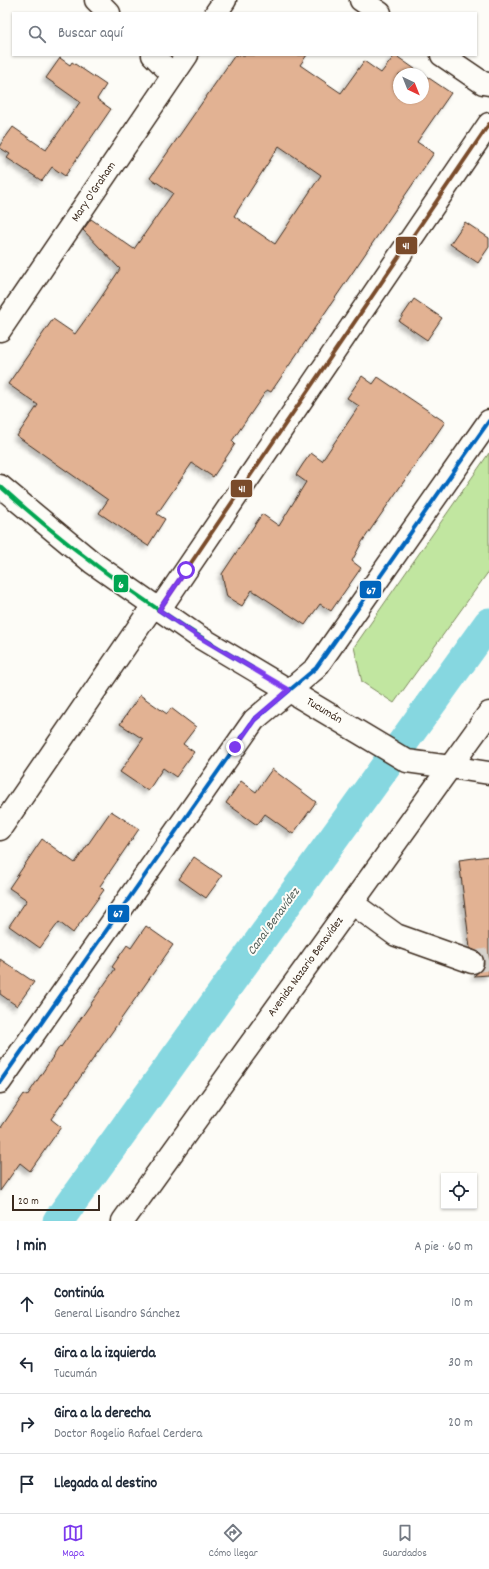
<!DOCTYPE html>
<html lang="es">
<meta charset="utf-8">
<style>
:root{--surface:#fff;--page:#f6f6f7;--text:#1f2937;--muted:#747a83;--line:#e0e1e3;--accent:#7c3aed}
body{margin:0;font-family:Dekko,sans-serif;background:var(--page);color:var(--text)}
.controls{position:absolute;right:12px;bottom:12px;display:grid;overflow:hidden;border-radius:0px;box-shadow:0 1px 3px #0004}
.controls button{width:36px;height:36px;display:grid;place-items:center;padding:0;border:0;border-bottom:1px solid var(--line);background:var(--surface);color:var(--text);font:20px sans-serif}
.compass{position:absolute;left:393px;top:68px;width:36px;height:36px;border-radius:50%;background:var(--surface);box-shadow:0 1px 3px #0004;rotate:137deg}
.scale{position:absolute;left:12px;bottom:10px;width:88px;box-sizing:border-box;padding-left:4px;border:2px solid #3b2a1e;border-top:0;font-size:11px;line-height:14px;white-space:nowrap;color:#3b2a1e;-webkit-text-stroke:3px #fdfcf7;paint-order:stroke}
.stop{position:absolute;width:12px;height:12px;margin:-9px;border:3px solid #7c3aed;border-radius:50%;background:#fff}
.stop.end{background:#7c3aed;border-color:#fff;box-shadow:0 1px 4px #0008}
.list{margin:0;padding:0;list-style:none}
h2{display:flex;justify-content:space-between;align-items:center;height:52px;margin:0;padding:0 16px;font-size:17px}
h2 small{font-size:13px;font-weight:400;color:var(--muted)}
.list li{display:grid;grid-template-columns:26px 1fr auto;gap:12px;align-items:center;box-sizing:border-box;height:60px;padding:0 16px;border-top:1px solid var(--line)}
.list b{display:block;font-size:15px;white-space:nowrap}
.list p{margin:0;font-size:13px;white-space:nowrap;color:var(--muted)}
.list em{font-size:13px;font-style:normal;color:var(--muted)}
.icon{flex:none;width:22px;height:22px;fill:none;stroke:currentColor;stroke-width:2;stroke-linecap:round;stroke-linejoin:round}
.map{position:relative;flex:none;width:489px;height:1221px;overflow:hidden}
.search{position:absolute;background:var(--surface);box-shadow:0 1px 3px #0004;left:12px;right:12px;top:12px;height:44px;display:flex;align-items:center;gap:10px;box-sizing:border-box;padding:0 14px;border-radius:0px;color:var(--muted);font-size:15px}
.sheet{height:292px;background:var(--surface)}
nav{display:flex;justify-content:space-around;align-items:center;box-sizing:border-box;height:56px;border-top:1px solid var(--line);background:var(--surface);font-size:11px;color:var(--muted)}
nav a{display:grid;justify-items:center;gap:2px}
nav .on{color:var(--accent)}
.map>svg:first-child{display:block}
.green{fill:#c1e6a0;stroke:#7e885f}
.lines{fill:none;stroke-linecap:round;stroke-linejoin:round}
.canal{stroke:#86d7e0;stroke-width:31}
.building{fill:#e2b293;stroke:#3b2a1e;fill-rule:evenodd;filter:url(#shadow)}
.minor-tunnel{stroke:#d6d2cc;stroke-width:22;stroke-dasharray:22 11;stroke-linecap:butt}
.minor-casing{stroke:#3b2a1e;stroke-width:25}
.major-casing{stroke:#3b2a1e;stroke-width:25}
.minor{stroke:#fdfcf7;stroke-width:22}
.major{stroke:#fdfcf7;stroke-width:22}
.bus-1-casing{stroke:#fdfcf7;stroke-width:7}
.bus-2-casing{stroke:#fdfcf7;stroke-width:7}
.bus-3-casing{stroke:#fdfcf7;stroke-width:7}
.bus-1{stroke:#00a651;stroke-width:4}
.bus-2{stroke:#7a4b2a;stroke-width:4}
.bus-3{stroke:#0065bd;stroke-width:4}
.route{stroke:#7c3aed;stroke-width:5}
.labels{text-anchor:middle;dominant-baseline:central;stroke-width:4;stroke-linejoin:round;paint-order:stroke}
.street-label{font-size:12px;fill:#3b2a1e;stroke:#fdfcf7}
.water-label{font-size:13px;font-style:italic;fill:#525e58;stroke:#fdfcf7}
.line-badge{stroke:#fdfcf7;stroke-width:1.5}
.badge-label{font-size:11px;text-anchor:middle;font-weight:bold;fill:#fff}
</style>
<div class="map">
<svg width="489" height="1221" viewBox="0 0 489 1221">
<defs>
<filter id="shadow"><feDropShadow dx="-3.5" dy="3.5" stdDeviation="2" flood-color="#0004"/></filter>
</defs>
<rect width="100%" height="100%" fill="#fdfcf7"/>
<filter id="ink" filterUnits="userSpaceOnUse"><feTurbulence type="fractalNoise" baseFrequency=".025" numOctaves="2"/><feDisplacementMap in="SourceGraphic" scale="8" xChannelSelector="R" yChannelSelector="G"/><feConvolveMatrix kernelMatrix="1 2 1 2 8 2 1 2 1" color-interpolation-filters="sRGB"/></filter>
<g filter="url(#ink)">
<!-- green -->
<path class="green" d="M489,453V571L394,703L362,682L354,647Z"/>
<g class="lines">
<!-- canal -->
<path class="canal" d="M58,1221L489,623"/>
</g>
<!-- building -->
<g class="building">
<path d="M235,55H307L300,65L341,93L364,61L381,73L395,55L422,74H399V98H423V74L451,93L417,142L434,153L271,392L267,390L232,441L235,444L213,477L192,463L157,514L165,519L148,546L99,513L108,500L17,436L38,405L8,384L53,319L75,334L100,299L120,269L83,230L91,219L134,249L173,193L150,178ZM279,146L321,175L275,244L234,216Z"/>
<path d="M60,58L70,65L72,62L106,85L97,99L111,109L65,176L52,167L42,181L7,158L10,154L0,148V145L13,127L46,150L80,102L46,78Z"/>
<path d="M465,222L489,238V247L478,263L450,244Z"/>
<path d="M414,299L442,318L427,340L399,321Z"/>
<path d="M362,376L373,384L378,377L445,422L362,542L352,561L361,568L331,611L320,604L305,625L252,590L242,606L227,597L222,574L262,514L279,526L306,482L296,475L303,464L311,453L322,461L359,406L347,398Z"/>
<path d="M140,695L167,714L171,708L196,727L183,744L194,752L176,777L163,768L148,791L120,772L143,739L120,724Z"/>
<path d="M272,769L316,802L293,834L265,814L257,825L226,803L241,781L256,792Z"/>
<path d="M111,811L139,829L100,886L104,890L73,933L59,922L40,948L9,926L27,900L9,888L42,839L75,863Z"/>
<path d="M489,856V975L474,976L484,967V960L481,954L470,948L459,860Z"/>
<path d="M194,857L222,876L206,898L179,879Z"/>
<path d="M146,926L173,945L51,1119L61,1127L30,1171L20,1163L0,1191V1129L24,1094L27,1096L60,1046L61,1047L115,969L112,967L127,945L131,948Z"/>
<path d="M0,959L34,982L17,1006L0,994Z"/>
</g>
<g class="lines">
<!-- minor-tunnel -->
<path class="minor-tunnel" d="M472,962L489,959"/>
<defs>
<g id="minor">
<path d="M96,0L109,13"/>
<path d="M361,0L380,13"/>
<path d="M216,13L225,0"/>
<path d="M153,55L173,75"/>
<path d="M442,55L483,83L489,84"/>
<path d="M0,330L187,55"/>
<path d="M0,486L93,563L196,635L407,761L450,767"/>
<path d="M159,610L489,124"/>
<path d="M0,829L153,606"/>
<path d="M352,903L396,935L472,962"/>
<path d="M0,1082L254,720L316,668L489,421"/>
</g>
<g id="major">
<path d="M450,767L489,773"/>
<path d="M123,1221L489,713"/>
</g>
</defs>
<!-- minor casing -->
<use href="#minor" class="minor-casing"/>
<!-- major casing -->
<use href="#major" class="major-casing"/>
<!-- minor -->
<use href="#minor" class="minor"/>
<!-- major -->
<use href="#major" class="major"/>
<defs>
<path id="bus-1" d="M0,486C77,556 162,616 252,668"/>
<path id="bus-2" d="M159,610L489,124"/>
<path id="bus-3" d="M0,1082L254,720L316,668L489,421"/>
</defs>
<!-- bus-1 casing -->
<use href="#bus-1" class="bus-1-casing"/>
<!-- bus-2 casing -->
<use href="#bus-2" class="bus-2-casing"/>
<!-- bus-3 casing -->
<use href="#bus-3" class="bus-3-casing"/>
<!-- bus-1 -->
<use href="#bus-1" class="bus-1"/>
<!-- bus-2 -->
<use href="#bus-2" class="bus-2"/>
<!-- bus-3 -->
<use href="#bus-3" class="bus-3"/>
</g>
</g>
<g class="lines" filter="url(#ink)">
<!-- route -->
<path class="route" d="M186,570L159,610L196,635L289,690L254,720L235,747"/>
</g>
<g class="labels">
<!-- street labels -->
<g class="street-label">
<text transform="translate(94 192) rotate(-56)">Mary O'Graham</text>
<text transform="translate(324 711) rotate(31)">Tucumán</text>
<text transform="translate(306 967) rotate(-54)">Avenida Nazario Benavídez</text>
</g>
<!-- water labels -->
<g class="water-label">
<text transform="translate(274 922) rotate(-54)">Canal Benavídez</text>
</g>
</g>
<g class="line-badge">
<rect x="395" y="236" width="23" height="19" rx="4" fill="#7a4b2a"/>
<rect x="230" y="479" width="23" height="19" rx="4" fill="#7a4b2a"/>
<rect x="113" y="574" width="16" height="19" rx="4" fill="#00a651"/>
<rect x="359" y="580" width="23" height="19" rx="4" fill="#0065bd"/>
<rect x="107" y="904" width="23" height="19" rx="4" fill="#0065bd"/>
</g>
<g class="badge-label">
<text x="406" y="249">41</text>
<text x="242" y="492">41</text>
<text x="121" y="588">6</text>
<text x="371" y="594">67</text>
<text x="118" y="917">67</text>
</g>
</svg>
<div class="controls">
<button><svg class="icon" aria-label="locate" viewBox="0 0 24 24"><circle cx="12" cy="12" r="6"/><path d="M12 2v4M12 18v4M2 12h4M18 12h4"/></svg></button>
</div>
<svg class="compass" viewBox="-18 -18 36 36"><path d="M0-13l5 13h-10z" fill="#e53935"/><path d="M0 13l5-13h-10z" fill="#747a83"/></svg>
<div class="scale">20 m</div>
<div class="stop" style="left:186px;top:570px"></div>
<div class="stop end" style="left:235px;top:747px"></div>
<div class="search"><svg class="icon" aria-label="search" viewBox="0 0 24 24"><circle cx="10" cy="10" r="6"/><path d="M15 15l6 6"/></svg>Buscar aquí</div>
</div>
<section class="sheet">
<h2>1 min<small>A pie · 60 m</small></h2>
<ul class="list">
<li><svg class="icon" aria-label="ahead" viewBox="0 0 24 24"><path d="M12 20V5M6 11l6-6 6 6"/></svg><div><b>Continúa</b><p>General Lisandro Sánchez</p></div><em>10 m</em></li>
<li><svg class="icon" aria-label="left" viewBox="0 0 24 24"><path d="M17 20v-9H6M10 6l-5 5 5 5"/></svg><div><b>Gira a la izquierda</b><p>Tucumán</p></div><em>30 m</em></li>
<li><svg class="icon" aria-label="right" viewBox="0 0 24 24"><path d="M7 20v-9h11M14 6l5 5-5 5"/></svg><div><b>Gira a la derecha</b><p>Doctor Rogelio Rafael Cerdera</p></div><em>20 m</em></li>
<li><svg class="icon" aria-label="arrive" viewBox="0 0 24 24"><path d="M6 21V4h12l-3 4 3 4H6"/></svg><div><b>Llegada al destino</b></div></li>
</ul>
</section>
<nav>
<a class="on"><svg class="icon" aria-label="map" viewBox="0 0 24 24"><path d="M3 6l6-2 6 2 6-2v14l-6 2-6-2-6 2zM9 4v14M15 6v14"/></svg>Mapa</a>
<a><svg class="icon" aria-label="directions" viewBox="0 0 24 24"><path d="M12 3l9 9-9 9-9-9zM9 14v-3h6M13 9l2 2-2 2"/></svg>Cómo llegar</a>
<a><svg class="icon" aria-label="saved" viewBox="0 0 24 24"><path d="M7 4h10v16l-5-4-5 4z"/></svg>Guardados</a>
</nav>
